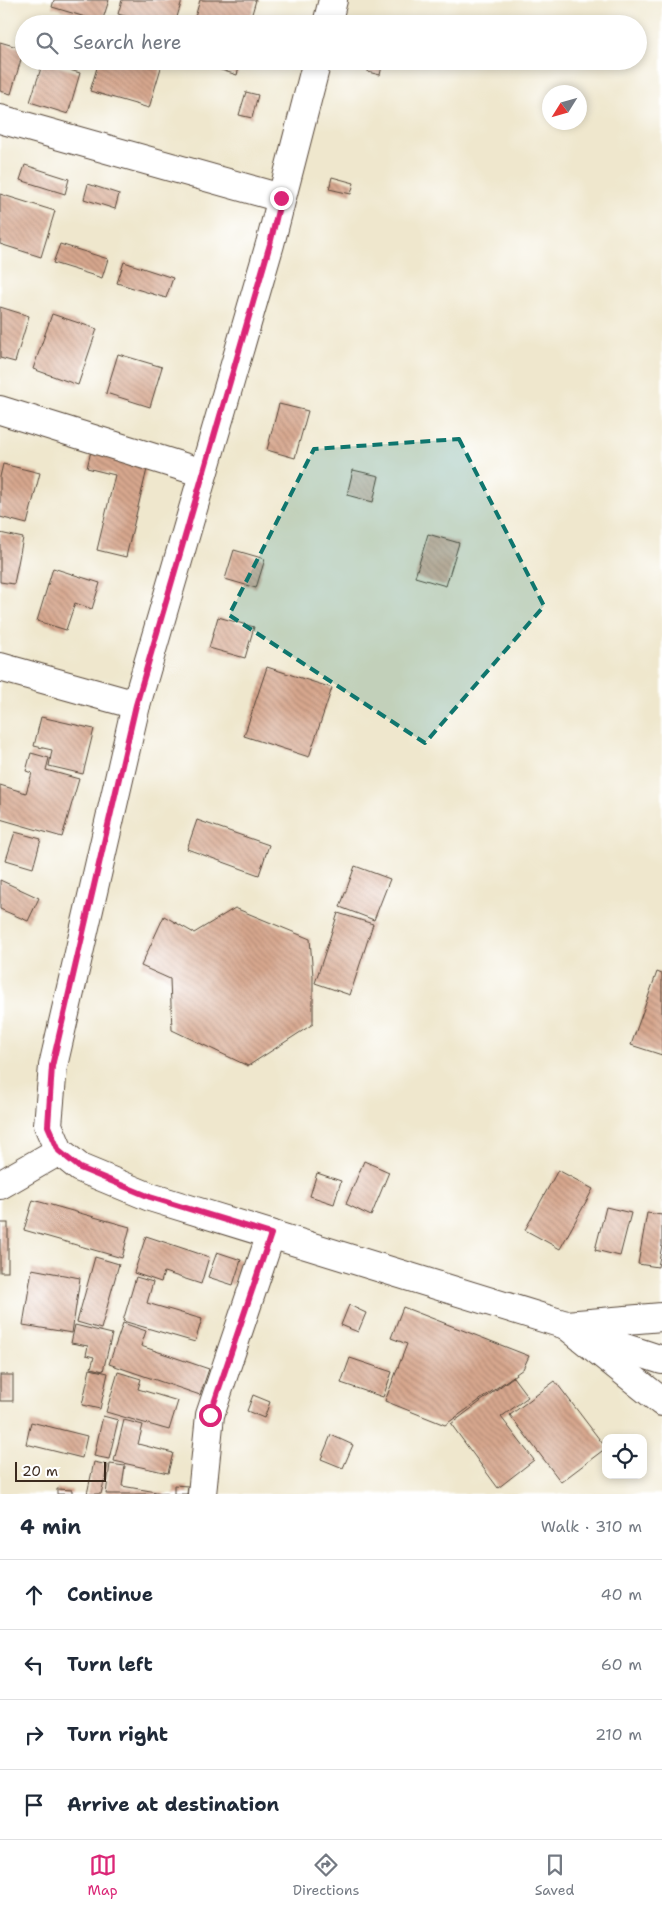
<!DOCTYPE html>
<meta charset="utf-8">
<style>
:root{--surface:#fff;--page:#f6f6f7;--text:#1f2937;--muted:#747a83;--line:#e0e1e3;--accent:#db2777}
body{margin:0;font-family:"Shantell Sans",sans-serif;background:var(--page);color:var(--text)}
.controls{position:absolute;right:15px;bottom:15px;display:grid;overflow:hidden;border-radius:10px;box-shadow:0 2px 8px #0003}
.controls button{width:45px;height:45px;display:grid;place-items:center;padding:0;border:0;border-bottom:1px solid var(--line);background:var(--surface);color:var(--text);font:25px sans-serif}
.compass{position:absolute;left:542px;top:85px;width:45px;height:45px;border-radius:50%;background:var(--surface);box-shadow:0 2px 8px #0003;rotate:233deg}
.scale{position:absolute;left:15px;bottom:12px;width:91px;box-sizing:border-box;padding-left:5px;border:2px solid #3b2a1e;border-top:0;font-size:14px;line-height:18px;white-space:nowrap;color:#3b2a1e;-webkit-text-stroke:4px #fff;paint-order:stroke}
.stop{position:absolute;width:15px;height:15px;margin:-11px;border:4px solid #db2777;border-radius:50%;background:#fff}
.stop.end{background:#db2777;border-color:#fff;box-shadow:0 1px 5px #0008}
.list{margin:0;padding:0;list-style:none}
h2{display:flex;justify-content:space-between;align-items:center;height:65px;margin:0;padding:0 20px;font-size:21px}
h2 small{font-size:16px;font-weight:400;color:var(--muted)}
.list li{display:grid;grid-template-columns:32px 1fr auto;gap:15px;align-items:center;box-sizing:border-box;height:70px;padding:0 20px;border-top:1px solid var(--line)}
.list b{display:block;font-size:19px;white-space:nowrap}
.list em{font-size:16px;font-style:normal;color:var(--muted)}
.icon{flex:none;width:28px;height:28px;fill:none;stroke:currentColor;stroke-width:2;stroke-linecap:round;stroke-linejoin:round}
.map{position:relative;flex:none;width:662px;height:1494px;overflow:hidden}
.search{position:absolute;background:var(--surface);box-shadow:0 2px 8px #0003;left:15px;right:15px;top:15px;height:55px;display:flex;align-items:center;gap:12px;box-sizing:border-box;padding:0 18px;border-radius:28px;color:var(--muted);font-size:19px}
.sheet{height:345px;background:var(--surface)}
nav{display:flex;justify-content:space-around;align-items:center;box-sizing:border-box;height:70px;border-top:1px solid var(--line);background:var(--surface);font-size:14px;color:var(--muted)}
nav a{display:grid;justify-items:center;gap:2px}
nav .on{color:var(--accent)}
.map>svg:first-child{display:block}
.building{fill:url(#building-back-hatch)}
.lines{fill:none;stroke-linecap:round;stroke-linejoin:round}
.street-casing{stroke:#564638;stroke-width:30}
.secondary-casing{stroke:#564638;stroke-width:30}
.street{stroke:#fff;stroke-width:28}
.secondary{stroke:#fff;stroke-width:28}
.route{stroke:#db2777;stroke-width:6}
.marked{fill:#0f766e;fill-opacity:0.2;stroke:#0f766e;stroke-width:4;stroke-dasharray:10 6;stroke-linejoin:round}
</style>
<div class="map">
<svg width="662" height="1494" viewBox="0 0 662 1494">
<defs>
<pattern id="building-back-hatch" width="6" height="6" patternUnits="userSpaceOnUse" patternTransform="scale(1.25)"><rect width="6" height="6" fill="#d7a78e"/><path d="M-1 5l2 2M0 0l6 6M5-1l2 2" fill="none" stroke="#b08873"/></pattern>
</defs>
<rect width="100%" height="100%" fill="#fff"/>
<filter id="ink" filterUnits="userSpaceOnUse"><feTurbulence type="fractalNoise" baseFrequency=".02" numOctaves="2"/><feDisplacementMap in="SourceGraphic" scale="10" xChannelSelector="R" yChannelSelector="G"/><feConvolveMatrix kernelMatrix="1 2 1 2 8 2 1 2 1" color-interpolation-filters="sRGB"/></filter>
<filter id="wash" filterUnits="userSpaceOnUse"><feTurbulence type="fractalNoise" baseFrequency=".0096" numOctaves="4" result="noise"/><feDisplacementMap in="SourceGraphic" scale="20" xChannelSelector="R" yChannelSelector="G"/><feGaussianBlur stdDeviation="1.12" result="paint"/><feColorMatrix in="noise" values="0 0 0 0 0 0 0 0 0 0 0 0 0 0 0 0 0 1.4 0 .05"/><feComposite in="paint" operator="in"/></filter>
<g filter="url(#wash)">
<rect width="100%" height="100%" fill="#efe7cd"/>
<g id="blocks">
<!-- building -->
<g class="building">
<path d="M54,0H109L102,22L52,7Z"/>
<path d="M122,0H182L175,24H152L118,14Z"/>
<path d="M200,0H256L249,24H193Z"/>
<path d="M0,42L24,49L11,94L0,91Z"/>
<path d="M99,61H163L149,108L90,91Z"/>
<path d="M192,61H241L237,75Z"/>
<path d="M370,61H383L380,75L368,72Z"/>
<path d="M43,62L80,73L68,114L30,102Z"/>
<path d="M246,92L258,95L252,118L239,115Z"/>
<path d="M25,165L69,179L65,194L20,180Z"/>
<path d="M332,177L354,183L351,194L329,189Z"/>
<path d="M88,184L119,194L115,209L84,199Z"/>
<path d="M0,194L55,211L41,257L0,244Z"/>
<path d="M60,244L108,259L102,278L53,263Z"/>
<path d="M124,262L173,278L166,298L117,283Z"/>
<path d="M0,307L29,316L15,362L0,358Z"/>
<path d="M52,314L97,329L78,385L33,369Z"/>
<path d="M118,354L162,367L150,407L106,393Z"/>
<path d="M279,404L308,411L295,458L267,450Z"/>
<path d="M91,451L148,465L126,557L97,550L115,475L87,468Z"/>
<path d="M3,464L40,473L27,524L0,517V477Z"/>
<path d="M353,470L379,476L373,502L347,495Z"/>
<path d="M0,533L23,538L14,584L0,582Z"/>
<path d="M428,534L459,543L446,586L415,577Z"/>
<path d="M234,550L265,559L256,588L225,579Z"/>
<path d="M53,568L100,583L92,609L75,603L66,630L37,621Z"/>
<path d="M218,617L254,627L245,658L209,648Z"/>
<path d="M267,667L332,688L309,757L244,736Z"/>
<path d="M41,717L94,729L83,774L49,766L52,750L34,746Z"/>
<path d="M31,753L49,758L46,770L79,779L62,837L0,819V785L26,793L32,773L26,771Z"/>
<path d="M197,820L269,845L259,875L187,849Z"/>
<path d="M15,832L41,839L33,868L6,860Z"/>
<path d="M355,866L390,879L374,920L340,907Z"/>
<path d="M0,880L39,898L28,921L0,909Z"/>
<path d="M235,908L310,939L313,976V1024L248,1066L172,1030L170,979L141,966L164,916L194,933Z"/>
<path d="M338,913L373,924L350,995L315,983Z"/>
<path d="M657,972L662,974V1055L631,1045Z"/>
<path d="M364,1161L389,1172L371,1216L346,1204Z"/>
<path d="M558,1170L593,1189L560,1249L525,1230Z"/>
<path d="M317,1173L341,1181L334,1204L310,1196Z"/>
<path d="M33,1200L130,1227L122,1258L24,1230Z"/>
<path d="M606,1207L631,1213L620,1256L595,1250Z"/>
<path d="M647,1213L662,1215V1245L658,1267L638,1264Z"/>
<rect x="0" y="1223" width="8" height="49"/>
<path d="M146,1236L209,1257L201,1284L164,1272L161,1282L134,1273Z"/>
<path d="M217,1252L241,1260L233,1285L208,1277Z"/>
<path d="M95,1257L119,1264L101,1329L77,1322Z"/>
<path d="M32,1269L80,1278L72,1333L23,1325Z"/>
<path d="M136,1277L153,1282L147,1303L202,1319L195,1342L123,1321Z"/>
<path d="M349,1305L366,1313L358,1332L341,1325Z"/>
<path d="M403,1307L529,1356L523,1369L445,1425L385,1401L407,1344L391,1338Z"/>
<path d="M123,1323L146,1331L141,1346L209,1369L200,1395L109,1364Z"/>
<path d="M75,1325L112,1334L103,1371L91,1368L94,1357L86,1355L88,1346L71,1343Z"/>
<path d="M350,1358L392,1372L383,1397L341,1383Z"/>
<path d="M90,1369L108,1373L100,1409L82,1405Z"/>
<path d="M118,1372L141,1379L138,1389L178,1401L169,1430L106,1412Z"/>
<rect x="0" y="1375" width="13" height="26"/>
<path d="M513,1377L528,1397L501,1417L534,1460L498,1488L451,1424Z"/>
<path d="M555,1381L606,1448L561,1482L510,1415Z"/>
<path d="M253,1395L270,1402L264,1418L247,1411Z"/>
<path d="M103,1416L118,1420L109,1459L94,1456Z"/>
<path d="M124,1420L143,1425L138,1444L173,1453L168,1473L114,1461Z"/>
<path d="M31,1422L87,1436L82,1458L26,1444Z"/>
<path d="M331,1435L353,1445L343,1468L321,1459Z"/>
<path d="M94,1462L108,1465L101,1494H87Z"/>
<path d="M110,1464L125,1466L122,1486L168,1494H106Z"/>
<path d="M174,1485L188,1486L187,1494H174Z"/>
<path d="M57,1489L72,1490V1494H57Z"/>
</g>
</g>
</g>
<g filter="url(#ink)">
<use href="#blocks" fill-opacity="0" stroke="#564638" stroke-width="1"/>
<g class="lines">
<defs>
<g id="street">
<path d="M327,24L333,0"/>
<path d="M317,61L270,244L136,705L53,1066L48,1125L59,1151L80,1168L150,1197L566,1325L598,1339L662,1360"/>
<path d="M0,119L281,198"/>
<path d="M0,410L203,473"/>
<path d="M0,667L136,705"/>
<path d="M0,1185L59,1151"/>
<path d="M202,1494L210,1415L271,1234"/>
</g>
<g id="secondary">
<path d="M566,1325L662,1402"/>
<path d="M566,1325L662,1317"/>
</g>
</defs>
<!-- street casing -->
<use href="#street" class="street-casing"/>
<!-- secondary casing -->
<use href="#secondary" class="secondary-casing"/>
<!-- street -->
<use href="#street" class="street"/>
<!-- secondary -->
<use href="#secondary" class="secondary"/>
</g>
</g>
<g class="lines" filter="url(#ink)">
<!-- route -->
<path class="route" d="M210,1415L271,1234L150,1197L80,1168L59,1151L48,1126L52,1066L136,705L270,244L281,198"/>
</g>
<!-- marked area -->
<path class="marked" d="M459,439L544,606L425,743L229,615L314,449Z"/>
</svg>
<div class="controls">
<button><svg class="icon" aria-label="locate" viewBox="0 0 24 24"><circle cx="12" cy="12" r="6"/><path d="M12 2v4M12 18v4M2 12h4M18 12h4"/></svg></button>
</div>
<svg class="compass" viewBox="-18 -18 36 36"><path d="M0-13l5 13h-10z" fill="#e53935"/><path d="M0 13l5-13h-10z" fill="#747a83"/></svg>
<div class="scale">20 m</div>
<div class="stop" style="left:210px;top:1415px"></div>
<div class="stop end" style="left:281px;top:198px"></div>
<div class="search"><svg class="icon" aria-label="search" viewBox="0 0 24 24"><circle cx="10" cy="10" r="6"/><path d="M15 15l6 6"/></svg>Search here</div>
</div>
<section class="sheet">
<h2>4 min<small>Walk · 310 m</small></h2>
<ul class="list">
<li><svg class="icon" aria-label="ahead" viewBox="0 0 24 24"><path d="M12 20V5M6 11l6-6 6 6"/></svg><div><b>Continue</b></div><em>40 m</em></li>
<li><svg class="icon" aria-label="left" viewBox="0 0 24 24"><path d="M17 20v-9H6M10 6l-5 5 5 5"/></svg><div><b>Turn left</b></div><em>60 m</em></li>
<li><svg class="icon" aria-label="right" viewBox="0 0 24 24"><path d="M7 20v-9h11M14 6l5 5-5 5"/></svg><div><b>Turn right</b></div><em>210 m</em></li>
<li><svg class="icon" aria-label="arrive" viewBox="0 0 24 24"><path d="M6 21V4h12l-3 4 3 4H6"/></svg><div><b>Arrive at destination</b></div></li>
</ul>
</section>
<nav>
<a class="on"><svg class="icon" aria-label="map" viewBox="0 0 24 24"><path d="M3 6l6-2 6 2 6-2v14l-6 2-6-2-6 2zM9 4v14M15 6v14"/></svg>Map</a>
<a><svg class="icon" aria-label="directions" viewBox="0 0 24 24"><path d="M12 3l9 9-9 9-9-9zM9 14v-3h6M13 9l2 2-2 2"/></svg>Directions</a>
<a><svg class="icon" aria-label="saved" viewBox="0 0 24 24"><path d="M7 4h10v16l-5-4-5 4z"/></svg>Saved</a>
</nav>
